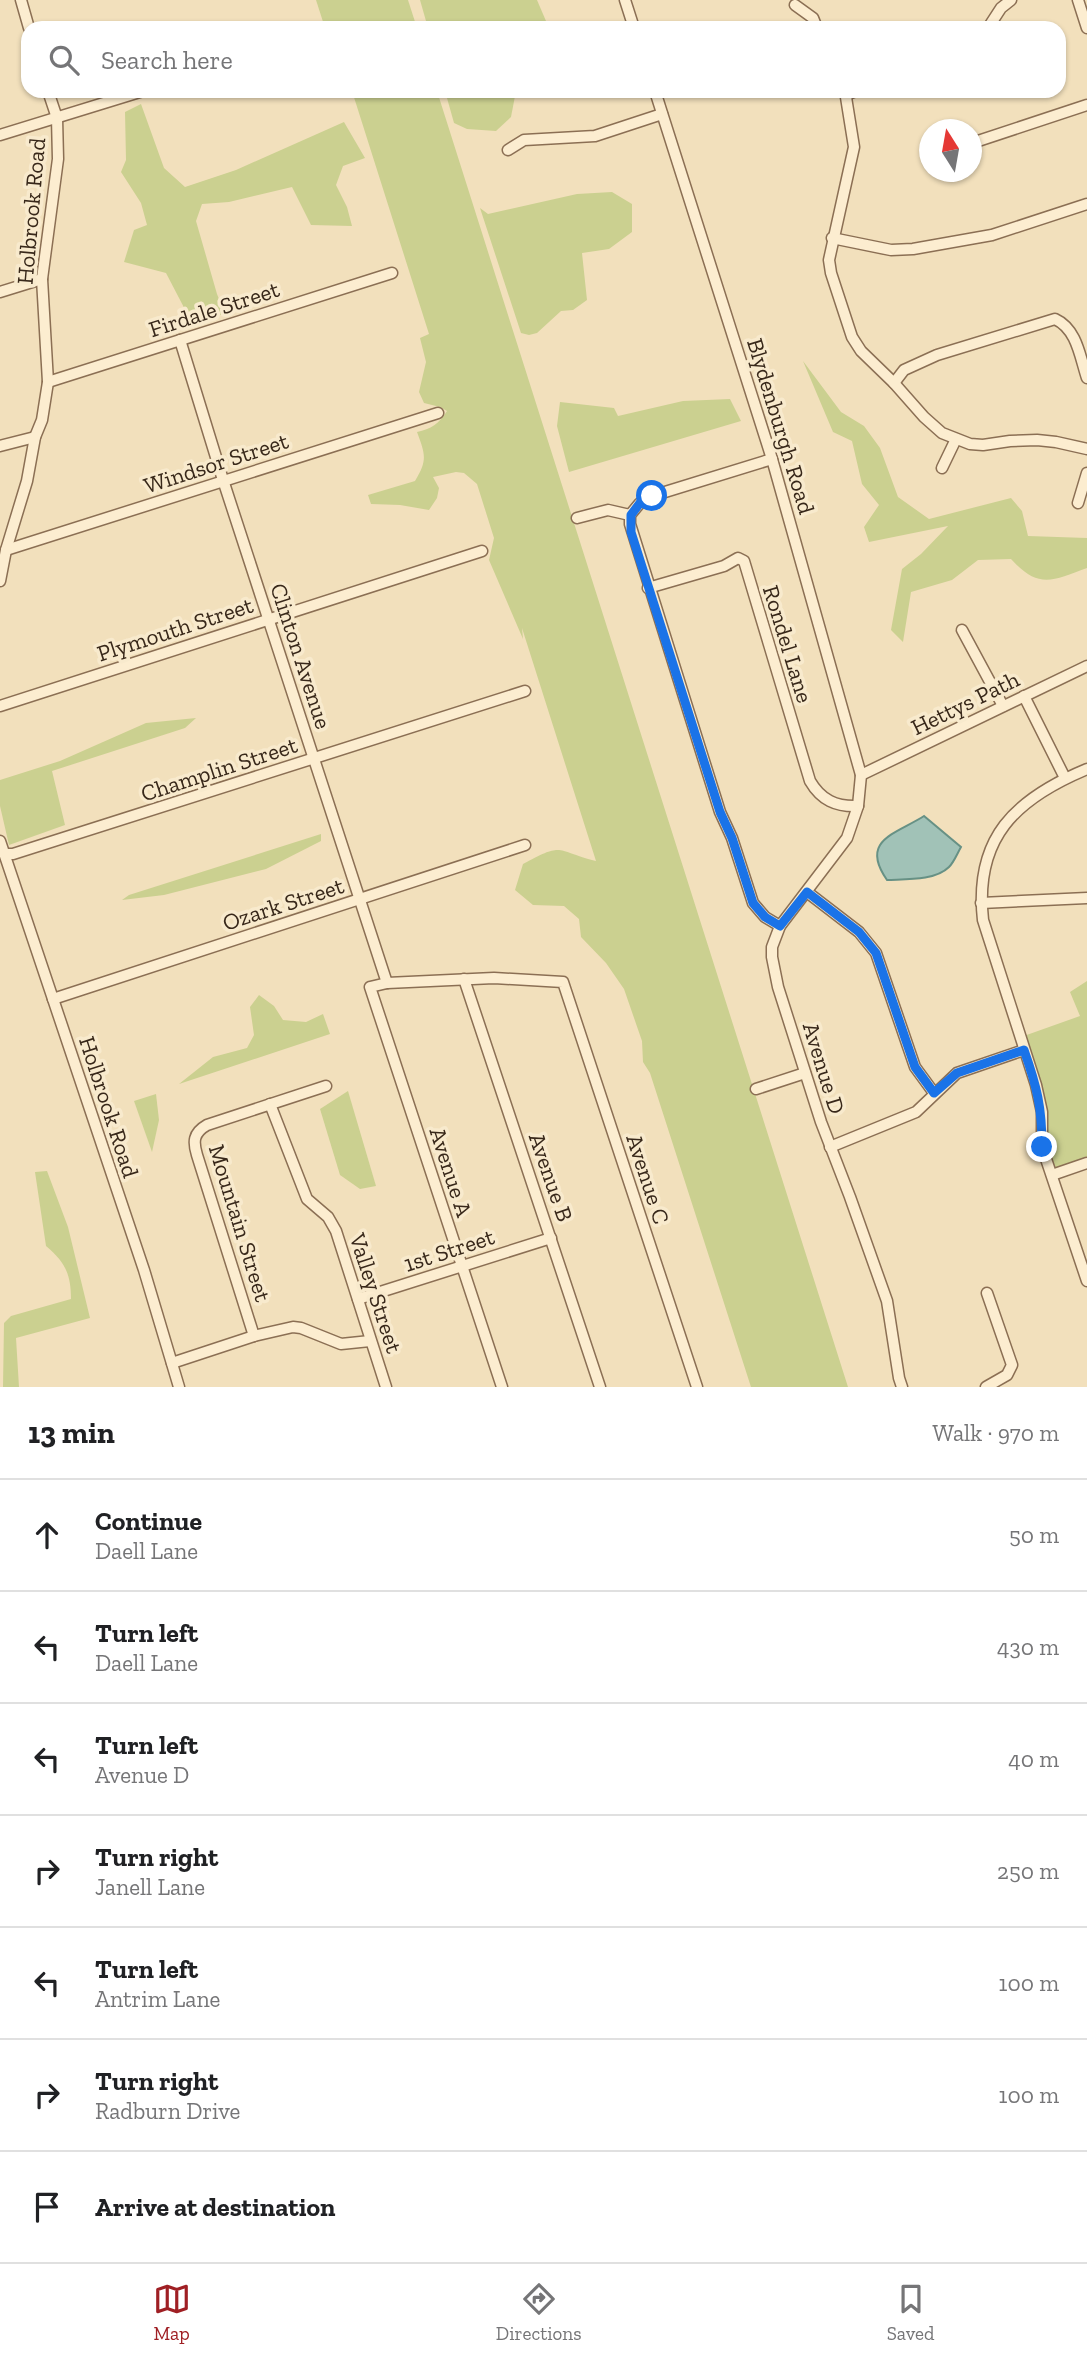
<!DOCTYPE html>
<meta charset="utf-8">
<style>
:root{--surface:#fff;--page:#f6f6f6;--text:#202124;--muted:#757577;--line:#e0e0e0;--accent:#9f1f24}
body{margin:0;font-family:"Zilla Slab",serif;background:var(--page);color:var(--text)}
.compass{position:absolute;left:919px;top:119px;width:63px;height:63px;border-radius:50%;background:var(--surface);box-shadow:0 2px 5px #0004;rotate:349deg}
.stop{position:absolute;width:21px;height:21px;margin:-16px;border:5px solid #1a73e8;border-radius:50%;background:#fff}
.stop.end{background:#1a73e8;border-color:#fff;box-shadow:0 2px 7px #0008}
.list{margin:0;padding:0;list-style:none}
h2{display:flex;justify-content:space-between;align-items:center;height:91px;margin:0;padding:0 28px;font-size:30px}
h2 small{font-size:23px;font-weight:400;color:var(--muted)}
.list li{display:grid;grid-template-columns:46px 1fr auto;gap:21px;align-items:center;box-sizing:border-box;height:112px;padding:0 28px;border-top:2px solid var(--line)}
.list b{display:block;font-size:26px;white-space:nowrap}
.list p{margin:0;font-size:23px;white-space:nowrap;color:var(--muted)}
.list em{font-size:23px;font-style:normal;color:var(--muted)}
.icon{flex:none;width:38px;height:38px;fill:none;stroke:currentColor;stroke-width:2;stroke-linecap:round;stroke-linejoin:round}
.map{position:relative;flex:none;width:1087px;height:1387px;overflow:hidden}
.search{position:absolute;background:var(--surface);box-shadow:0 2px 5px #0004;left:21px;right:21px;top:21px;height:77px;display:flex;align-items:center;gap:18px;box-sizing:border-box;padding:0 24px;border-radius:21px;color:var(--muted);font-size:26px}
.sheet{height:875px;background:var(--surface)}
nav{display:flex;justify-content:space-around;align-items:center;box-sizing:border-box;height:98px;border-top:2px solid var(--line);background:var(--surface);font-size:19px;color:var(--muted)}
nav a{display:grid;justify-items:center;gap:4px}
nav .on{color:var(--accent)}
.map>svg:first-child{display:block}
.green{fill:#cbd090}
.water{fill:#a1c2b7;stroke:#679185;stroke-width:2}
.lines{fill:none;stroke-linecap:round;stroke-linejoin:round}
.minor-casing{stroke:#8b6f54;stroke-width:13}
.minor{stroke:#fcedd0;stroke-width:10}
.route{stroke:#1a73e8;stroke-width:9}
.labels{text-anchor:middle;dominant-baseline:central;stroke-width:7;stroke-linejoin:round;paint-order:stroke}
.street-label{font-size:23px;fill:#38281a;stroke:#f8eacd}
</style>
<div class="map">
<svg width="1087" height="1387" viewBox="0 0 1087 1387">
<rect width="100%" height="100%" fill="#f2e0bc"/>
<!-- green -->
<g class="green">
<path d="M316,0H408L417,28H325Z"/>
<path d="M420,0H537L549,28H428Z"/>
<path d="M352,91H437L848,1387H751L650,1073L643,1062L642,1041L624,989L606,963L581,937L579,919L564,906L533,905L515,890L523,864C565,841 555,851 596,861L522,628L523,639L489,560L494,538L477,484L464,473L456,472L433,477L439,488L437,498L429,510L400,505L371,504L368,495L415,481C428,460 425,454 417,432C431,429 439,424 447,411L440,407L424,403L419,392L426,362L420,338L429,334Z"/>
<path d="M445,91H516L511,117L496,131L467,129L454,123Z"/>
<path d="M141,104L164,168L185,187L236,170L344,122L365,158L343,166L336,185L347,207L352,226L311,225L292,187L229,202L202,204L196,221L217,294L225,314L191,321L166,273L124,262L134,230L147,225L141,203L121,172L126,160L125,112Z"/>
<path d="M612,192L632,204V232L609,249L582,253L587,300L573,310L561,311L537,333L529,335L521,333L480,208L488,214L577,194Z"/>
<path d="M803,361L841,412L864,426L880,448L898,497L929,519L1011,498L1022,511L1028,536L1087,538V568C1052,581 1038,589 1011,559L978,560L952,580L911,592L903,642L891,630L902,569L921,554L948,526L869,542L864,527L879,505L862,484L852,441L833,432Z"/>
<path d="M730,399L741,421L569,472L557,426L560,402L614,408L618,416L683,401Z"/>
<path d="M196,718L185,728L52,771L65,825L9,845L0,806V780L60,761L146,723Z"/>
<path d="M321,834V841L266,869L164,895L122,900L129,895Z"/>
<path d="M1087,981V1160L1054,1172L1042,1147V1112L1021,1037L1080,1016L1070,992Z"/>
<path d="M259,995L274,1006L283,1020L306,1022L323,1014L330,1034L179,1084L213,1057L247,1048L254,1035L250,1007Z"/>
<path d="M348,1091L376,1186L360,1189L340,1175L320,1109Z"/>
<path d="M156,1094L159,1120L152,1152L134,1101Z"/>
<path d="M47,1171L68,1227L90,1318L16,1338L19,1387H3L4,1323L11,1316L71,1299C71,1274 65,1262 46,1246L35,1172Z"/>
</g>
<!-- water -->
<path class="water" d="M924,816L961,847C957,854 954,862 949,867C935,881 905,879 887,880C859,840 896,834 924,816Z"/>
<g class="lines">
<defs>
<g id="minor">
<path d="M21,0L29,28"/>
<path d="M625,0L634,28"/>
<path d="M1078,0L1087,28"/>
<path d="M795,5L813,18L817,28"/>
<path d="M988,28L1001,8L1011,0"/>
<path d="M655,91L772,459L861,775L858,806L847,838L780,926L772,947V957L778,987L821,1122L850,1197L887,1301L899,1378L902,1387"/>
<path d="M845,91L854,147L829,260L831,273L852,337L861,351L894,383L924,417L942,433L970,444L983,445L1010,441L1037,440L1056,442L1087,449"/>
<path d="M846,95L856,91"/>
<path d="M0,135L143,91"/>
<path d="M972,143L1087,105"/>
<path d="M508,150L524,140L595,136L662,114"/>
<path d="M832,238L891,250L913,249L992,235L1087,204"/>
<path d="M0,292L42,279"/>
<path d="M180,340L223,480L387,983"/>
<path d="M48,382L392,273"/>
<path d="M894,383L904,370L937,355L1055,319C1077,329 1080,357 1087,378"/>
<path d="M0,446L35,437"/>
<path d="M772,459L652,496L640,503L630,515V524L720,812L732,838L753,903L765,917L780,926"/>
<path d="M942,468L956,439"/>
<path d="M1078,503L1087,473"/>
<path d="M577,518L608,510L630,515"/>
<path d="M6,550L438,413"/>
<path d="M0,581L6,550L27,481L35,437L42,420L48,382L42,279L58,159L57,118L48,91"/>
<path d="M648,588L724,566L738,558L744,561L810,781C821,800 836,807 858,806"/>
<path d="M962,630L1003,706"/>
<path d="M1024,696L1065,778"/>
<path d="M0,706L482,551"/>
<path d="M1087,769C1015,799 974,838 983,920L1036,1085L1042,1112V1147L1087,1281"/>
<path d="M861,775L1087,666"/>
<path d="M0,841L144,1270L179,1387"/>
<path d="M5,854H13L525,691"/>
<path d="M807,892L859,932L876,953L915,1067L934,1093"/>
<path d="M981,903L1087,898"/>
<path d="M464,979L600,1387"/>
<path d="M53,999L525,845"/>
<path d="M756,1089L805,1073"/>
<path d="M270,1104L307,1199L328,1217L336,1231L386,1387"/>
<path d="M830,1147L916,1112L957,1073L1024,1050"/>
<path d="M1052,1175L1087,1163"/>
<path d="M358,1299L551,1238"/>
<path d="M254,1336L197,1155C193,1142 193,1133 207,1125L326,1086"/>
<path d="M172,1363L254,1336L293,1327L301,1328L341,1344L370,1341"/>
<path d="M502,1387L370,987L387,983L494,978L563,982L697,1387"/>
<path d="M986,1387L1007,1375L1012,1365L987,1293"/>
</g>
</defs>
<!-- minor casing -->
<use href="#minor" class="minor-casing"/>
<!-- minor -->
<use href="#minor" class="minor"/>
</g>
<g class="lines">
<!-- route -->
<path class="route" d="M652,496L640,503L631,515V532L720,812L732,838L753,903L765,917L780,926L807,892L859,932L876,953L915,1067L934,1093L957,1073L1024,1050C1037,1087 1042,1107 1042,1147"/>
</g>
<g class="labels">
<!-- street labels -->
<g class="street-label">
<text transform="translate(31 211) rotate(-85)">Holbrook Road</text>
<text transform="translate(214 309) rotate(-18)">Firdale Street</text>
<text transform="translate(781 426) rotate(73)">Blydenburgh Road</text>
<text transform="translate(216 463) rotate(-18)">Windsor Street</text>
<text transform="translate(175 629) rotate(-18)">Plymouth Street</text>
<text transform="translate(788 644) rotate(73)">Rondel Lane</text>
<text transform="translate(301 656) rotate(72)">Clinton Avenue</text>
<text transform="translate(965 703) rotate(-26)">Hettys Path</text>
<text transform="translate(219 769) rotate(-18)">Champlin Street</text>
<text transform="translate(283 904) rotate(-18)">Ozark Street</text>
<text transform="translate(824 1068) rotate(73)">Avenue D</text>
<text transform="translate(109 1107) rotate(72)">Holbrook Road</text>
<text transform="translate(451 1172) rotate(72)">Avenue A</text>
<text transform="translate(551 1177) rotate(71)">Avenue B</text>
<text transform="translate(648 1179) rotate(72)">Avenue C</text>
<text transform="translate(240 1223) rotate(73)">Mountain Street</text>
<text transform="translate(449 1250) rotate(-18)">1st Street</text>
<text transform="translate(376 1293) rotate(72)">Valley Street</text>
</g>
</g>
</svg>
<svg class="compass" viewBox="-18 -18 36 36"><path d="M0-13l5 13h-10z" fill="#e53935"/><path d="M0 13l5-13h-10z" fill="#757577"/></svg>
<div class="stop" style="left:652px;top:496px"></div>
<div class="stop end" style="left:1042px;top:1147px"></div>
<div class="search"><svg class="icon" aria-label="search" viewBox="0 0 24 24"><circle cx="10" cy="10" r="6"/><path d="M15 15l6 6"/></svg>Search here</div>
</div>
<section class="sheet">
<h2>13 min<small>Walk · 970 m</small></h2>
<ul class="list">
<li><svg class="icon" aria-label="ahead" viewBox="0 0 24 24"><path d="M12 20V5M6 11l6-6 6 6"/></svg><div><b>Continue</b><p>Daell Lane</p></div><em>50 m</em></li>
<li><svg class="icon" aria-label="left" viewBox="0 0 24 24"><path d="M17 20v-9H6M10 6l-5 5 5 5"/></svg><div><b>Turn left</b><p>Daell Lane</p></div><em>430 m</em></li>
<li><svg class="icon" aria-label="left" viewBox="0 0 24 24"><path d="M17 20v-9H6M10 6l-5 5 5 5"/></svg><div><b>Turn left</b><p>Avenue D</p></div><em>40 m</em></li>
<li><svg class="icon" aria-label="right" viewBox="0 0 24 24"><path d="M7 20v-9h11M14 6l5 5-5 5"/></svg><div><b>Turn right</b><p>Janell Lane</p></div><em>250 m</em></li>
<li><svg class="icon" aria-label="left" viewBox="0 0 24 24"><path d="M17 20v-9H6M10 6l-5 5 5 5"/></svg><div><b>Turn left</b><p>Antrim Lane</p></div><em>100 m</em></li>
<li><svg class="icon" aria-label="right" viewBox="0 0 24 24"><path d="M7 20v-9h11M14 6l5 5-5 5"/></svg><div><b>Turn right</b><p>Radburn Drive</p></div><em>100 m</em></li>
<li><svg class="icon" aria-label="arrive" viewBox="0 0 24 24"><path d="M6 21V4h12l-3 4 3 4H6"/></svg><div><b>Arrive at destination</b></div></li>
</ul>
</section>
<nav>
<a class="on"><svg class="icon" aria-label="map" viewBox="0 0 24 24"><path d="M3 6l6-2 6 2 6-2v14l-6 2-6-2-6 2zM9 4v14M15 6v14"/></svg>Map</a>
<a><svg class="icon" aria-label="directions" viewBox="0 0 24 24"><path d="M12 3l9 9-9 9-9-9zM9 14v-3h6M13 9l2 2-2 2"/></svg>Directions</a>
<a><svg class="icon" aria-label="saved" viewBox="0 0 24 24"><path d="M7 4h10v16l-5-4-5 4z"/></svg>Saved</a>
</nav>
